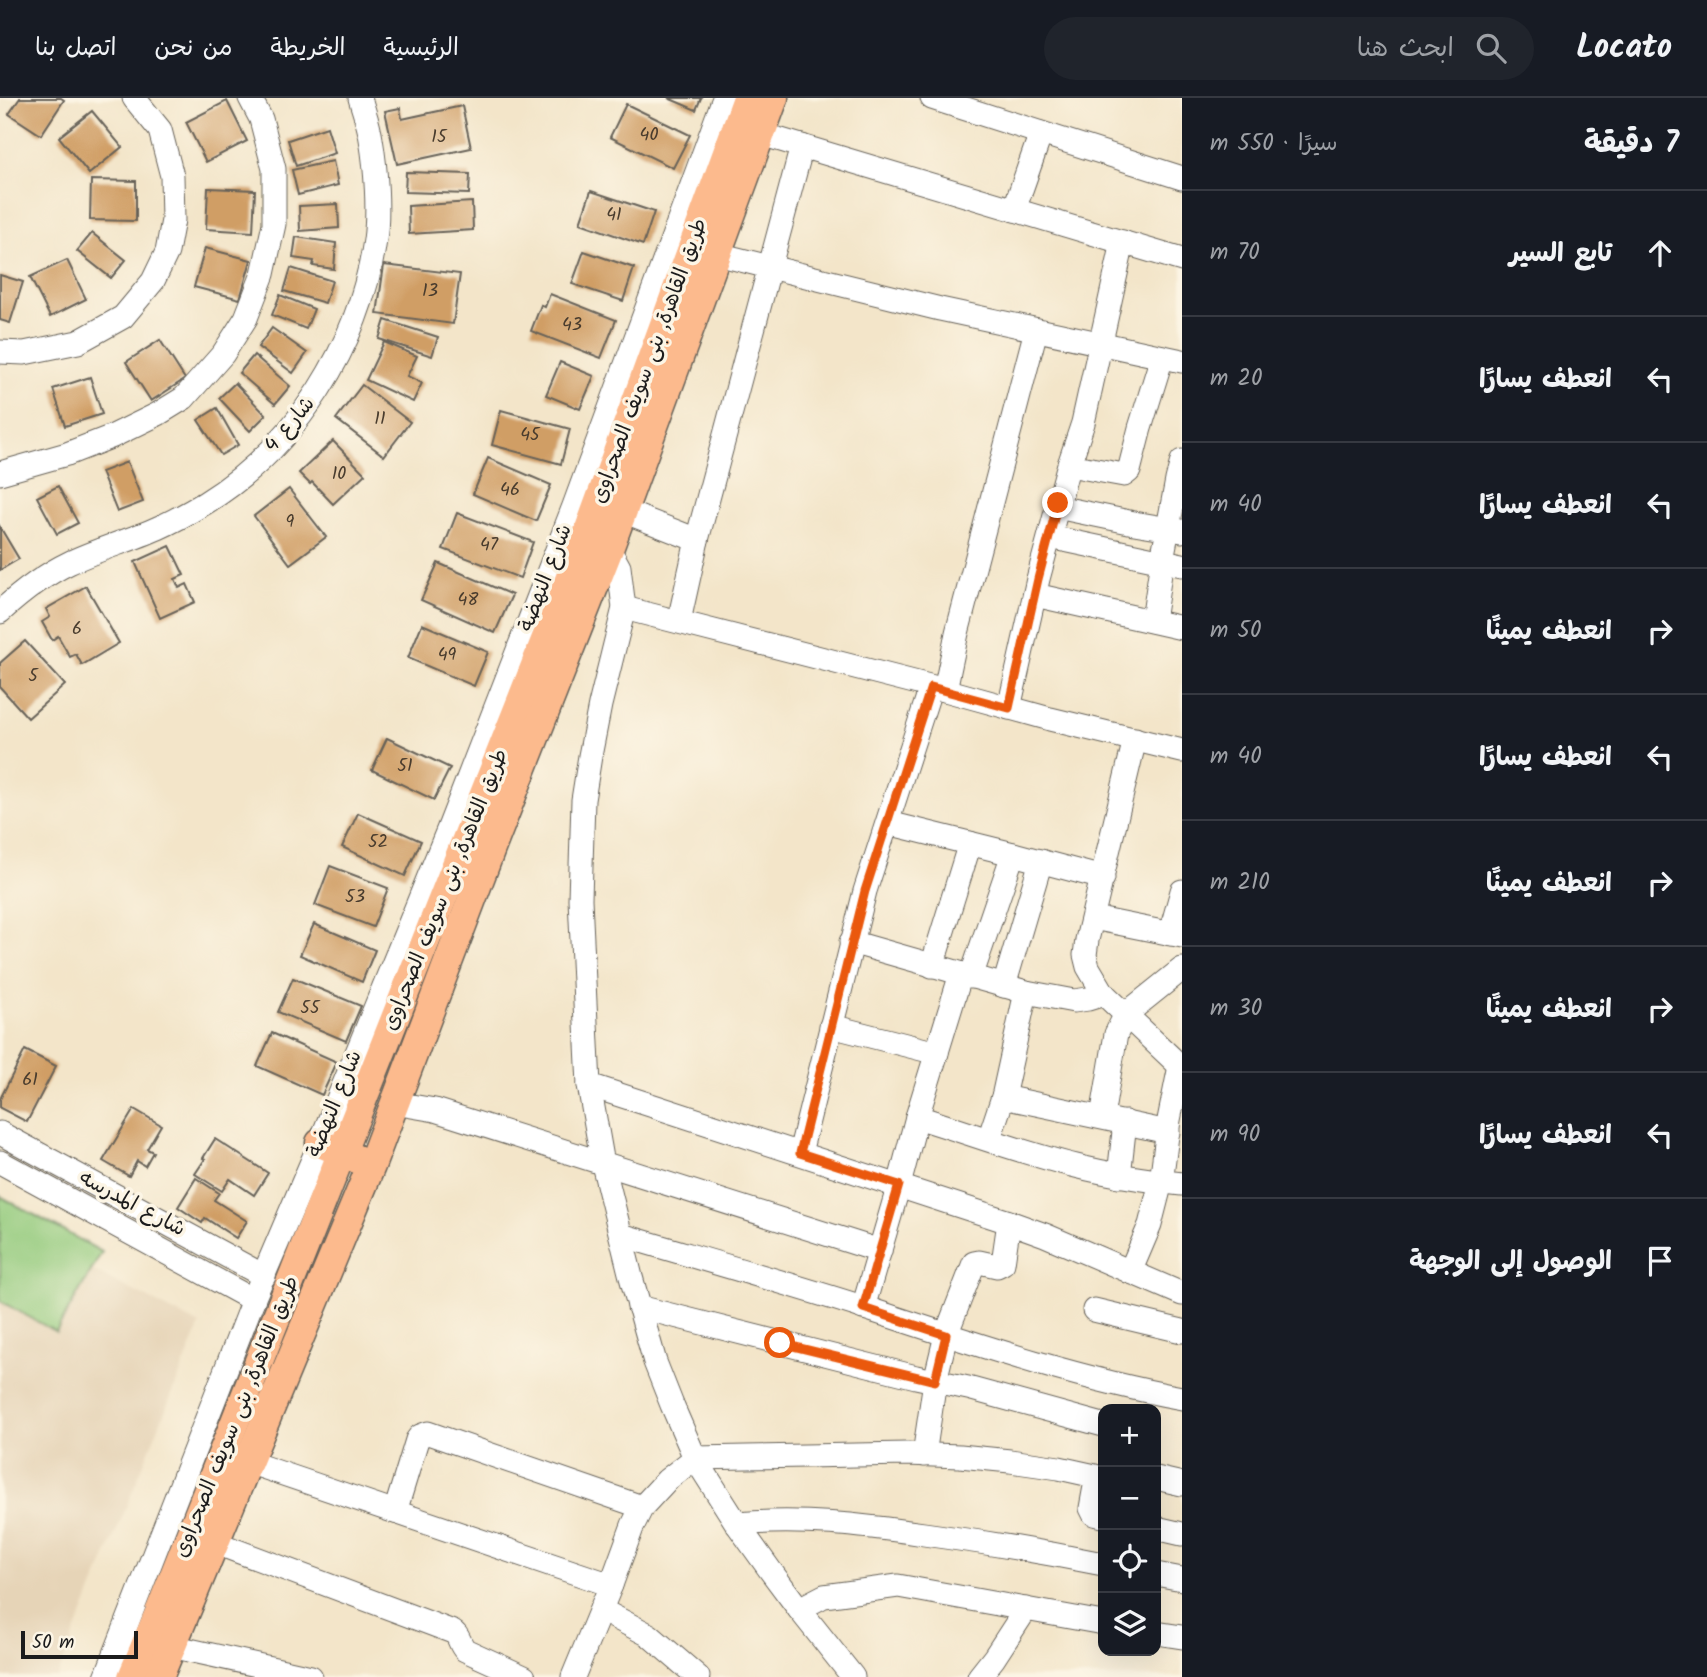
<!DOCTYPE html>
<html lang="ar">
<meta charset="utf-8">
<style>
:root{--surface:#171b24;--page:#20242c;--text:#f1f3f6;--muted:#9ea1a6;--line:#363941}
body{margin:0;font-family:Kalam,"Playpen Sans Arabic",sans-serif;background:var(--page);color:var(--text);direction:rtl}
.controls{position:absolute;right:21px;bottom:21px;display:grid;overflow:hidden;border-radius:14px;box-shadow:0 7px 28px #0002}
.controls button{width:63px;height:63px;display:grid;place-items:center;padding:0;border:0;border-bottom:2px solid var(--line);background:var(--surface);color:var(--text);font:35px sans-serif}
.scale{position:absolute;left:21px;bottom:18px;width:117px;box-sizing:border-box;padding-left:7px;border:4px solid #1c1c1c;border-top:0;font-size:19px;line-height:24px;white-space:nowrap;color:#1c1c1c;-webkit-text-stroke:5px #fcf5e5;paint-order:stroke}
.stop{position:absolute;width:21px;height:21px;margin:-16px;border:5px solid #ea580c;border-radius:50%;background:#fff}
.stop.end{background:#ea580c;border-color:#fff;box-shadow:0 2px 7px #0008}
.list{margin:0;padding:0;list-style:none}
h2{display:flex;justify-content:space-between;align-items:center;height:91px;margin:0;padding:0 28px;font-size:30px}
h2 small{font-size:23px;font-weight:400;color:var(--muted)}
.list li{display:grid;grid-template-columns:46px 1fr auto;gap:21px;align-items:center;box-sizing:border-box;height:126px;padding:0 28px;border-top:2px solid var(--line)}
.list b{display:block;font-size:26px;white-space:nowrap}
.list em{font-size:23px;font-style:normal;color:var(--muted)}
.icon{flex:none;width:38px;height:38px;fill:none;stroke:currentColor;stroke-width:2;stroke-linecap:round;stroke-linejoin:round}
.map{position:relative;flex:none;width:1182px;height:1579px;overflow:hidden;direction:ltr}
header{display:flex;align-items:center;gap:42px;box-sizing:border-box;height:98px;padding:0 35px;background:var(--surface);border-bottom:2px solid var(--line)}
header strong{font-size:33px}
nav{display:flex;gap:38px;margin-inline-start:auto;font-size:24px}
.search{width:490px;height:63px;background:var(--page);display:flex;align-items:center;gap:18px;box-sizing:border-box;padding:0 24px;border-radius:38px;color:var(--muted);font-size:26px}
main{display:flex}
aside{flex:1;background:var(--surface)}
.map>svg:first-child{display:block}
.built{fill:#e6d4b7}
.green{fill:#94cb7e;stroke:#58744d;stroke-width:2}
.building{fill:#d09e65}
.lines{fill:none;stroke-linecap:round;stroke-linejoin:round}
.minor-casing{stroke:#676259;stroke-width:25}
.major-casing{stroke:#676259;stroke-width:31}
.minor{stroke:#fff;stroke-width:23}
.major{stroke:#fcba8d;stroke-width:28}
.route{stroke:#ea580c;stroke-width:9}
.labels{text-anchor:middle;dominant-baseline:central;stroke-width:7;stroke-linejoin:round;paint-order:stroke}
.number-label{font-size:18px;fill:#493c2e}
.street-label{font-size:21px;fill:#1c1c1c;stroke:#fcf5e5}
</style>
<header>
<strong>Locato</strong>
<div class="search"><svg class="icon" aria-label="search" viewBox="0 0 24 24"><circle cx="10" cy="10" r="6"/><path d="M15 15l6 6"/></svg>ابحث هنا</div>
<nav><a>الرئيسية</a><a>الخريطة</a><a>من نحن</a><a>اتصل بنا</a></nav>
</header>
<main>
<aside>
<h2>7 دقيقة<small>سيرًا · 550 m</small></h2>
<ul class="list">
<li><svg class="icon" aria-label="ahead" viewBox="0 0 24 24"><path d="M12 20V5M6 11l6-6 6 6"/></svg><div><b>تابع السير</b></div><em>70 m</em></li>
<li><svg class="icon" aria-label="left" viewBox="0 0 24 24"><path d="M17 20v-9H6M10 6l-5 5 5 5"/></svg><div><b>انعطف يسارًا</b></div><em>20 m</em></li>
<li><svg class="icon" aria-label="left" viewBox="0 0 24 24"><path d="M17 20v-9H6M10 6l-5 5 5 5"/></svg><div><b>انعطف يسارًا</b></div><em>40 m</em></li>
<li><svg class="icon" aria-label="right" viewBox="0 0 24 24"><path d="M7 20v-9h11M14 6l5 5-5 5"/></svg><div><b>انعطف يمينًا</b></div><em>50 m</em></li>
<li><svg class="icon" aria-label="left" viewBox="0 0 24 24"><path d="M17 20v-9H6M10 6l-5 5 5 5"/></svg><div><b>انعطف يسارًا</b></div><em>40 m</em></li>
<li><svg class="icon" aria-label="right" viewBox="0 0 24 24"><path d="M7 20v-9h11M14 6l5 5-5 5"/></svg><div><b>انعطف يمينًا</b></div><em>210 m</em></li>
<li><svg class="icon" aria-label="right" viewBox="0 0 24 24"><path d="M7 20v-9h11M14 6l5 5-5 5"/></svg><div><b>انعطف يمينًا</b></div><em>30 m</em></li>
<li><svg class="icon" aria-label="left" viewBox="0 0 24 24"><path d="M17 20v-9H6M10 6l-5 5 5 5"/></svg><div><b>انعطف يسارًا</b></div><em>90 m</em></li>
<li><svg class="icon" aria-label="arrive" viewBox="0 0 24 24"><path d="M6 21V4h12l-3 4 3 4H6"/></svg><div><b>الوصول إلى الوجهة</b></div></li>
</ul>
</aside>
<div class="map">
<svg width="1182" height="1579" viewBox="0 0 1182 1579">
<rect width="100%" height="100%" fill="#fcf5e5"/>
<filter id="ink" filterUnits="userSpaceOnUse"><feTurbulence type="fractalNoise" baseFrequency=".0143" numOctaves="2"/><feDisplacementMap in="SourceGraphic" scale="14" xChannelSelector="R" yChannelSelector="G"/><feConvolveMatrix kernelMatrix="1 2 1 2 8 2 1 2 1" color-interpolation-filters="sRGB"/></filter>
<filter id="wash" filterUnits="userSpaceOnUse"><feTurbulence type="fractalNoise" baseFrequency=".00686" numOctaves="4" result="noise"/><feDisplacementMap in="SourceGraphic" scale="28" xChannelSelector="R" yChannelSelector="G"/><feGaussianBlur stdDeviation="1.57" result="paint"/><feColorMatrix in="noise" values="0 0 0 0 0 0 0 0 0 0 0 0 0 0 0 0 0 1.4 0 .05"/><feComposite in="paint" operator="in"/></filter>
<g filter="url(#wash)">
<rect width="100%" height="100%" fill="#f3e5c9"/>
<!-- built -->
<path class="built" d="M0,1125L200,1227L57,1579H0Z"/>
<!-- green -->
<path class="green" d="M0,1098L102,1154L56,1234L0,1203Z"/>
<g id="blocks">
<!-- building -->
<g class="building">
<path d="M20,0H61L64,2L41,37L9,16Z"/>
<path d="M668,0H701L696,12Z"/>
<path d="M227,3L247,43L206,64L186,24Z"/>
<path d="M626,6L690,37L673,70L610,39Z"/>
<path d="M462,8L471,50L397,66L385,13L400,10L402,21Z"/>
<path d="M92,13L122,49L89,76L59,39Z"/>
<path d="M327,29L335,55L296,68L288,42Z"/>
<path d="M333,63L338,87L298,97L292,72Z"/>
<path d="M406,74L470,76L469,96L405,94Z"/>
<path d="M91,82L136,83V123L90,122Z"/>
<path d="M208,90L255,92L253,134L206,131Z"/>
<path d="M591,93L654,114L643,147L580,125Z"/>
<path d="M472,104L473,132L409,136L408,108Z"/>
<path d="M338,106L339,130L300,133L299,108Z"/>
<path d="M92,135L126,162L111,180L77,153Z"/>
<path d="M296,139L336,145L334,171L313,168L314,163L293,160Z"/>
<path d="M205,150L251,162L240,201L194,189Z"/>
<path d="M584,153L634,170L623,203L572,186Z"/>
<path d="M67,162L86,201L50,219L30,179Z"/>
<path d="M384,167L460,176L453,226L377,216Z"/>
<path d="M291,170L332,183L325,205L284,193Z"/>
<path d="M0,177L23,184L10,225L0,222Z"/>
<path d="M550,196L616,222L601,260L531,233L541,207L545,209Z"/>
<path d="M280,197L314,211L306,231L272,217Z"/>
<path d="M385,222L438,239L432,258L379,241Z"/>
<path d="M272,230L307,255L293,275L258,249Z"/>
<path d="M160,242L185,281L151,303L126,264Z"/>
<path d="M384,244L417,258L407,278L422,285L413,304L366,282Z"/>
<path d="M254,257L290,288L275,306L239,275Z"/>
<path d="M560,264L594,278L580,311L546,297Z"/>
<path d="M90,279L102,316L65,328L53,291Z"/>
<path d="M235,285L266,317L250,333L219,300Z"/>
<path d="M362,287L410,324L384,358L336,321Z"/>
<path d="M217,310L238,347L221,357L198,322Z"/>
<path d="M501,312L570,331L561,366L492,347Z"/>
<path d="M333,343L365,376L333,406L312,384L310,386L299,375Z"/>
<path d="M488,360L551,387L536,423L473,396Z"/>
<path d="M127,364L143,404L117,414L101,374Z"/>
<path d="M58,388L78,425L57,436L37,399Z"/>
<path d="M289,391L326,439L290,466L254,418Z"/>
<path d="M457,415L533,444L520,480L443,451Z"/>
<path d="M0,429L19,461L0,472Z"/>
<path d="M170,448L184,477L175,481L179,490L187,486L195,504L160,520L135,464Z"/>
<path d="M438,465L512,497L495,535L421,502Z"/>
<path d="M86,488L119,545L82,567L76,556L70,559L58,538L52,542L42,524L50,519L46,511Z"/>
<path d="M422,526L488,554L474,588L408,560Z"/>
<path d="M25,543L65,587L28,620L0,589V565Z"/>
<path d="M387,640L450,670L434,702L372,672Z"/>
<path d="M358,715L421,743L405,778L342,749Z"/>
<path d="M330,768L388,790L373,829L315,807Z"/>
<path d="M314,826L375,852L362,884L300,857Z"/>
<path d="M293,880L361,908L346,943L278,914Z"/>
<path d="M272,935L337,964L322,997L257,968Z"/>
<path d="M25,952L56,968L27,1024L0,1010V1001Z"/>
<path d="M134,1011L161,1027L147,1051L153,1054L145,1068L137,1063L129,1078L103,1063Z"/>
<path d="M215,1041L268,1075L254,1097L230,1081L222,1093L195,1076L205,1061L203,1060Z"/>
<path d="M196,1080L219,1095L214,1102L247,1123L236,1140L205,1120L202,1125L178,1109Z"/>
</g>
</g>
</g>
<g filter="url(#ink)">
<use href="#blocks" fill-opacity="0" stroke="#676259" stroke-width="2"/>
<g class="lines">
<defs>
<g id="minor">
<path d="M932,0L1182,80"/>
<path d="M761,36L1182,162"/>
<path d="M1014,112L1041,35"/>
<path d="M717,156L940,211L1182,263"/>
<path d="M0,254L24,255L78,244L123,219L153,183L167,154L173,122L172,78L160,32L134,0"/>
<path d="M1069,367L1124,377L1129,373L1140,330L1162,259"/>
<path d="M0,375L67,356L113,338L158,316L184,300L223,256L246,220L263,176L274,126V71L261,21L250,0"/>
<path d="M1057,409L1134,425L1182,433"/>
<path d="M623,413L697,442L679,523"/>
<path d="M1050,439L1182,467"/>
<path d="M697,442L802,48"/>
<path d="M609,451L619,469L624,510L600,607L590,658L583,702L580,801L589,987L603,1066L631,1179L655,1264L672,1307L695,1360L737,1426L770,1472L799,1511L853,1579"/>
<path d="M1035,497L1182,530"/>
<path d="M624,510L945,592L1050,621L1182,653"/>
<path d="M0,514C21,495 44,477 69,465C98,451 129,443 158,430C174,423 190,414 205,405C296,349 360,247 375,142C379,113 376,70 371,41C369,27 364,14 360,0"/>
<path d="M1153,523L1162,462L1177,382L1182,363"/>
<path d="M945,592L957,535L1036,232"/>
<path d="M1009,610L1038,481L1067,373L1083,325L1123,144"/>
<path d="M1135,641L1087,842L1085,857L1088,869L1104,896L1182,970"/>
<path d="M888,725L1013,756L1103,780"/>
<path d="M1093,820L1182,838"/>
<path d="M1170,836L1182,793"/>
<path d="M851,844L1026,894L1074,903L1088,901L1104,896"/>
<path d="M932,868L970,745"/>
<path d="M971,879L1013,756"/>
<path d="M1004,888L1041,763"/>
<path d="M831,928L937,955"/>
<path d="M589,987L1009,1124L1045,1137L1182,1196"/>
<path d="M1003,999L1168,1034"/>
<path d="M394,1005L435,1012L880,1153"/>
<path d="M917,1019C970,1035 1022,1055 1076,1068C1111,1077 1146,1082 1182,1086"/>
<path d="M1102,1019L1116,936L1126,916L1182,871"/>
<path d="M0,1035L264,1178"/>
<path d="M989,1041L1003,999L1026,894"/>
<path d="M800,1055L865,793L931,589"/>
<path d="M0,1064L253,1202"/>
<path d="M1119,1078L1125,1024"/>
<path d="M621,1137C702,1161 784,1184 865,1210C969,1244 1074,1280 1182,1300"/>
<path d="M1130,1174L1150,1127L1161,1084L1169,1022L1180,968"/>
<path d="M639,1209L916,1279L968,1290L1103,1327"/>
<path d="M863,1210L899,1087L917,1019L961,876"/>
<path d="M1094,1212L1182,1233"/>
<path d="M924,1357L935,1283L946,1237L974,1165L979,1164L997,1168L1003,1165L1009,1124"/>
<path d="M248,1364L611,1487"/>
<path d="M1156,1380L1182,1386"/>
<path d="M395,1414L417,1342L420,1338L428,1335L642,1409"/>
<path d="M737,1426C801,1420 861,1427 924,1436C984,1444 1044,1454 1103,1466"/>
<path d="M1156,1430L1182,1436"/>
<path d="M216,1445L453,1534C460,1538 459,1546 465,1552L524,1579"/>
<path d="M1156,1476L1182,1481"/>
<path d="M799,1511L824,1498L898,1488L1103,1525"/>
<path d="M601,1512L649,1537L698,1579"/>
<path d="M1156,1535L1182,1539"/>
<path d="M171,1548L311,1579"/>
<path d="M106,1579L253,1202L320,1045L450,727L574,408L724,0"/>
<path d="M573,1579L611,1487L633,1427L642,1409L667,1382L695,1360L907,1356L960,1358L1010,1363L1059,1370L1095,1378L1096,1383L1091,1410L1094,1416L1103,1418"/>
<path d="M979,1579L994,1560L1026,1511"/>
</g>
<g id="major">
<path d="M320,1045L359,1062"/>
<path d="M132,1579L161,1510L586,439L747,0"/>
<path d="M159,1579L371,1068L491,751L609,451L774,0"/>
</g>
</defs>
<!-- minor casing -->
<use href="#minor" class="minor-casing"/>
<!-- major casing -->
<use href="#major" class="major-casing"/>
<!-- minor -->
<use href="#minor" class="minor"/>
<!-- major -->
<use href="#major" class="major"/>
</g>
</g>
<g class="lines" filter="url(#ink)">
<!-- route -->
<path class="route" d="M780,1245L935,1283L946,1237L863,1210L899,1087L800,1055L865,793L931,589L1009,610L1038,481L1058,405"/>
</g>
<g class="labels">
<!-- number labels -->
<g class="number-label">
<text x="649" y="37">40</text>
<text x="439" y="39">15</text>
<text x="614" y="117">41</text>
<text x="430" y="193">13</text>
<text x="572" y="227">43</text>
<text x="380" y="321">11</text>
<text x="530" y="337">45</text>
<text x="339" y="376">10</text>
<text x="510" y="392">46</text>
<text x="290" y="424">9</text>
<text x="489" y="447">47</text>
<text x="468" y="502">48</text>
<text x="77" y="531">6</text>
<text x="447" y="557">49</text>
<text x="33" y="578">5</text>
<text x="405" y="668">51</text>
<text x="378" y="744">52</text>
<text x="355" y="799">53</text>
<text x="310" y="910">55</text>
<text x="30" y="982">61</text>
</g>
<!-- street labels -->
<g class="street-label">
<text transform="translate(650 263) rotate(-70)">طريق القاهرة, بنى سويف الصحراوى</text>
<text transform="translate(290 327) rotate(-50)">شارع 4</text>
<text transform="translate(546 480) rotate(-69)">شارع النهضة</text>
<text transform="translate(446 792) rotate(-68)">طريق القاهرة, بنى سويف الصحراوى</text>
<text transform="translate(335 1006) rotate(-68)">شارع النهضة</text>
<text transform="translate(132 1106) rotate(28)">شارع المدرسه</text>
<text transform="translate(237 1319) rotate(-68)">طريق القاهرة, بنى سويف الصحراوى</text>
</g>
</g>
</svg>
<div class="controls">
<button>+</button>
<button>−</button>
<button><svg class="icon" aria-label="locate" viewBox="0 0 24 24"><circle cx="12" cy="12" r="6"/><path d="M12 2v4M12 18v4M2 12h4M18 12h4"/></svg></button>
<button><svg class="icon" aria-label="layers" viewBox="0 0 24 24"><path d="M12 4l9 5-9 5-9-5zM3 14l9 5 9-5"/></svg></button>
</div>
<div class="scale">50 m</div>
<div class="stop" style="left:780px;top:1245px"></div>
<div class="stop end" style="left:1058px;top:405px"></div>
</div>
</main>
